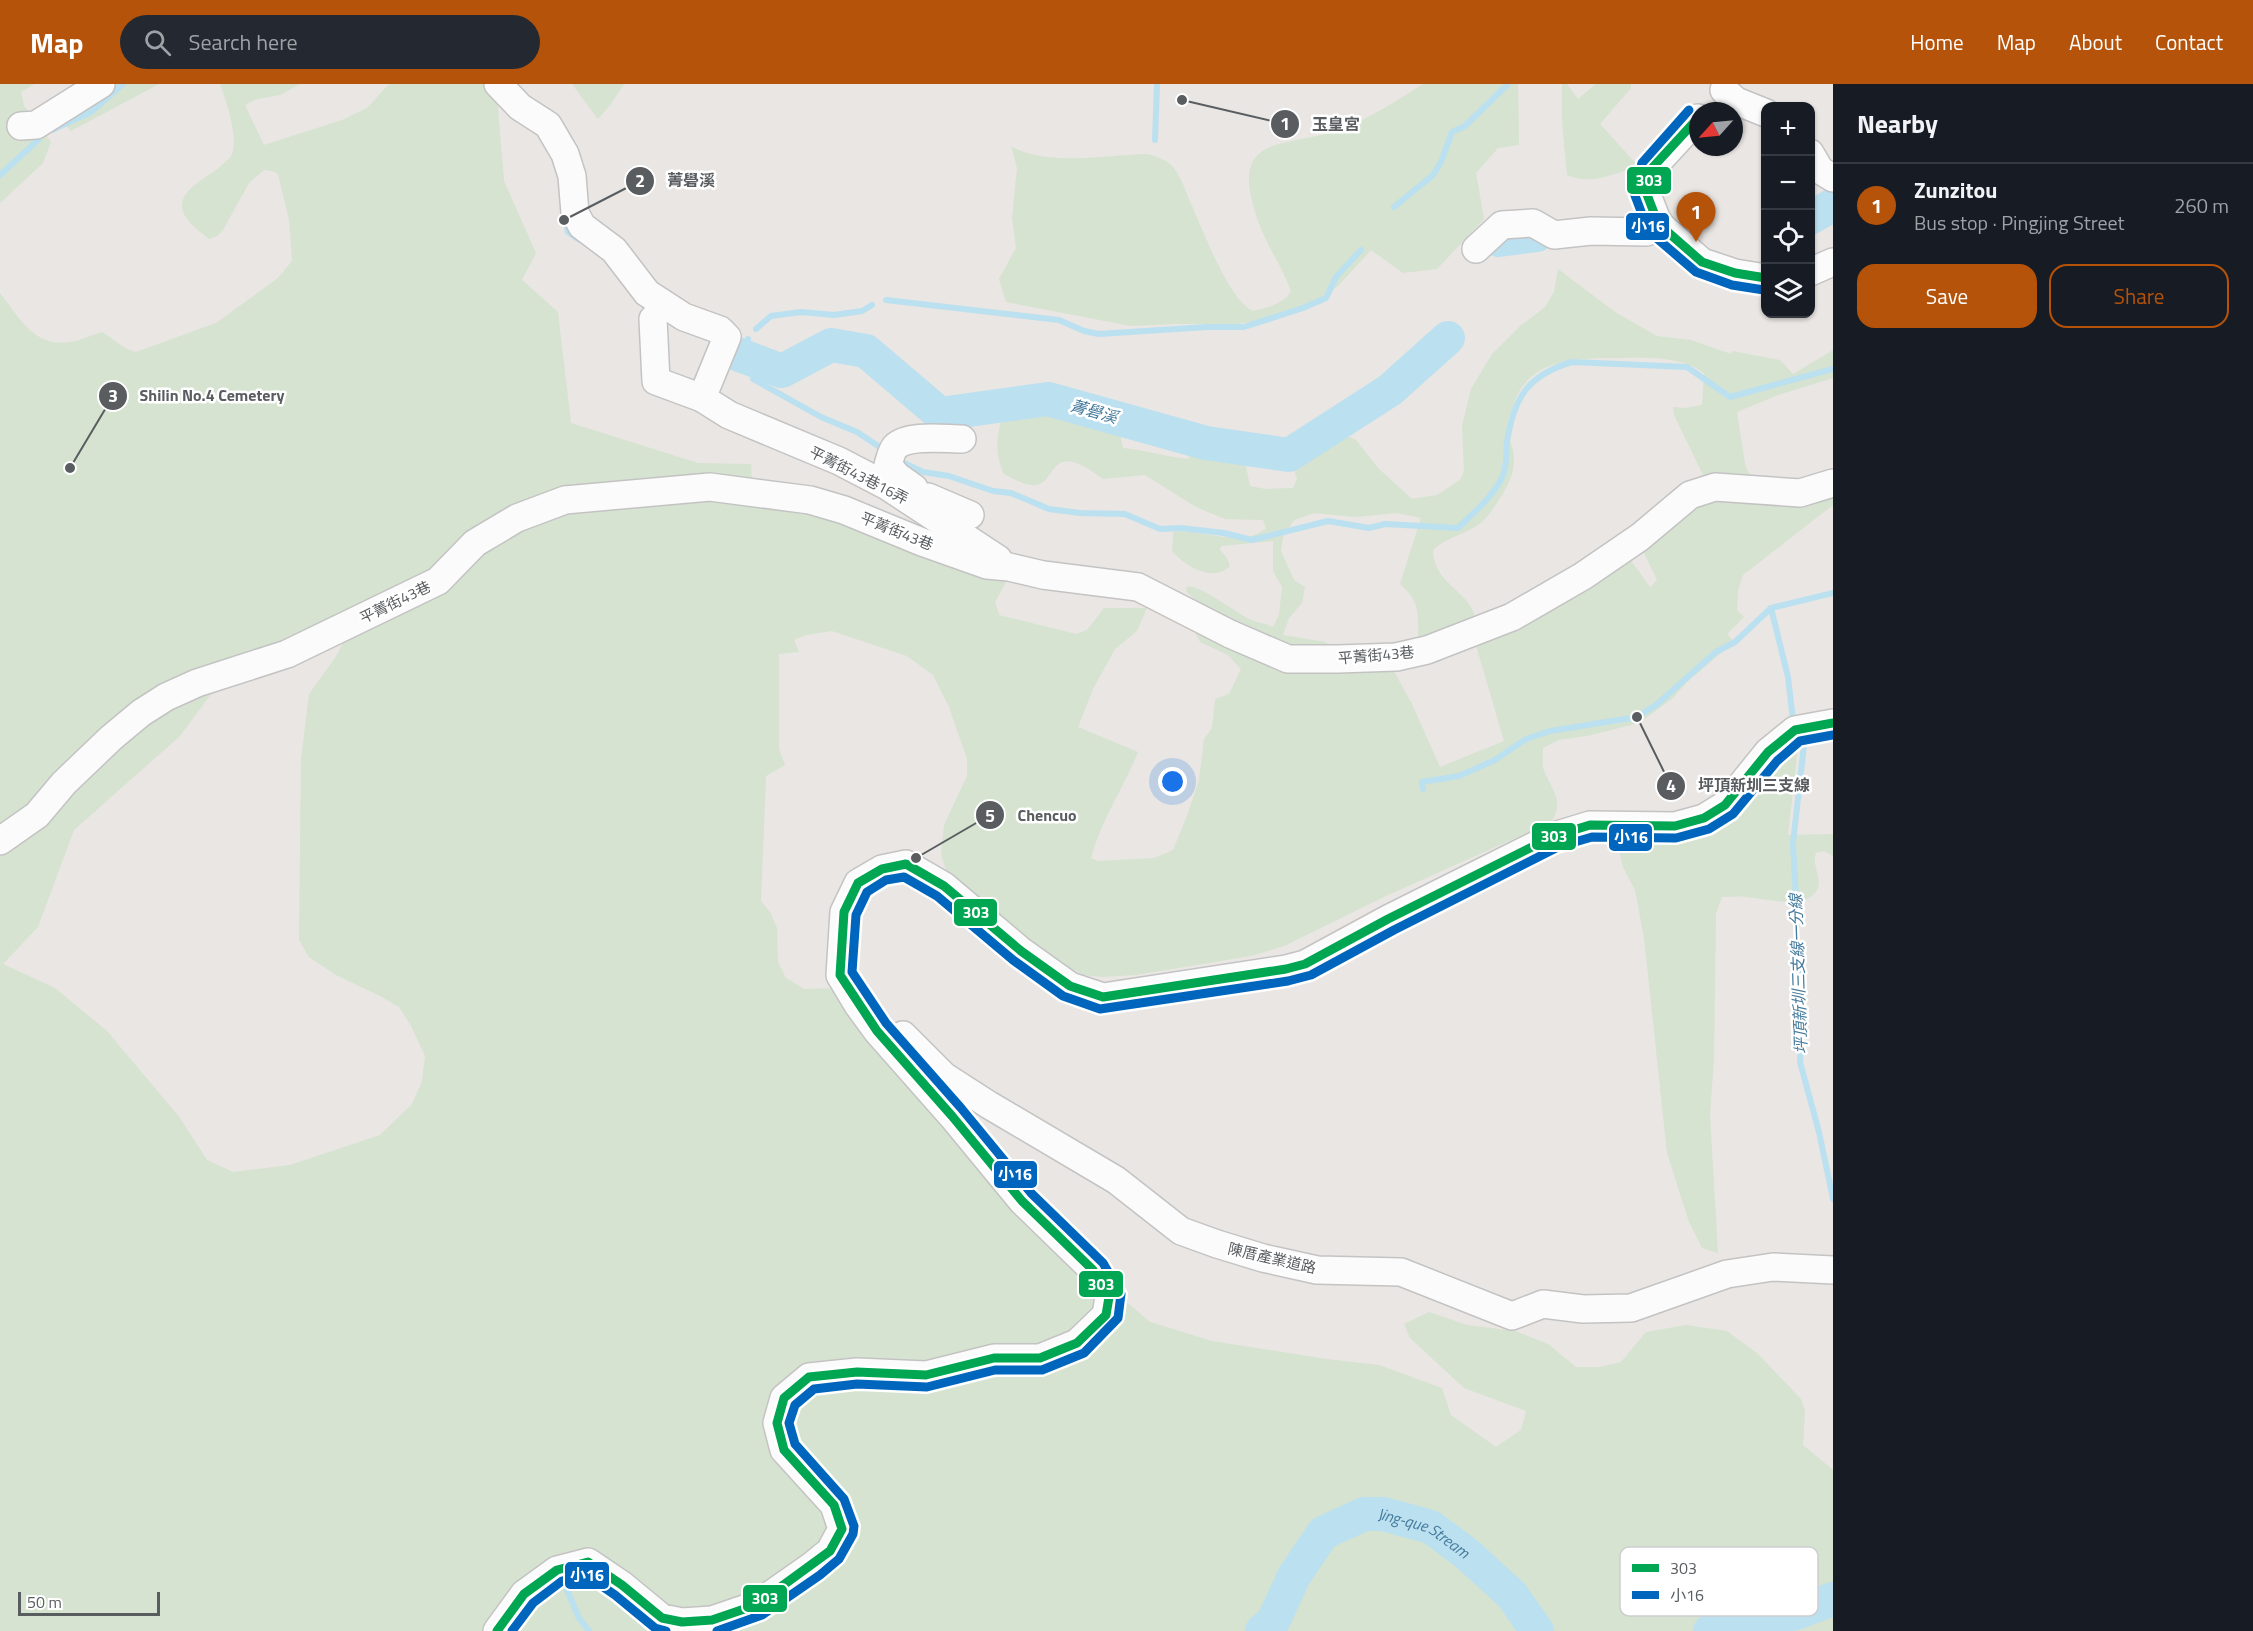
<!DOCTYPE html>
<meta charset="utf-8">
<style>
:root{--surface:#171b24;--page:#242831;--text:#f1f3f6;--muted:#9ea1a6;--line:#363941;--accent:#b45309}
body{margin:0;font-family:"Titillium Web","Noto Sans TC",sans-serif;background:var(--page);color:var(--text)}
.controls{position:absolute;right:18px;top:18px;display:grid;overflow:hidden;border-radius:12px;box-shadow:0 2px 4px #0004}
.controls button{width:54px;height:54px;display:grid;place-items:center;padding:0;border:0;border-bottom:2px solid var(--line);background:var(--surface);color:var(--text);font:30px sans-serif}
.compass{position:absolute;left:1689px;top:18px;width:54px;height:54px;border-radius:50%;background:var(--surface);box-shadow:0 2px 4px #0004;rotate:243deg}
.scale{position:absolute;left:18px;bottom:15px;width:142px;box-sizing:border-box;padding-left:6px;border:3px solid #595d60;border-top:0;font-size:16px;line-height:21px;white-space:nowrap;color:#595d60;-webkit-text-stroke:4px #fff;paint-order:stroke}
.you{position:absolute;left:1173px;top:698px;width:21px;height:21px;margin:-15px;border:4px solid #fff;border-radius:50%;background:#1a73e8;box-shadow:0 0 0 9px #1a73e833}
.badge{display:grid;place-items:center;width:39px;height:39px;border-radius:50%;background:var(--accent);color:#fff;font-size:20px;font-weight:700}
.pin{position:absolute;translate:-50% -50px;filter:drop-shadow(0 2px 3px #0008)}
.pin::after{content:'';position:absolute;top:32px;width:21px;height:18px;background:inherit;clip-path:polygon(0 0,100% 0,50% 100%)}
.list{margin:0;padding:0;list-style:none}
h2{display:flex;justify-content:space-between;align-items:center;height:78px;margin:0;padding:0 24px;font-size:26px}
h2 small{font-size:20px;font-weight:400;color:var(--muted)}
.list li{display:grid;grid-template-columns:39px 1fr auto;gap:18px;align-items:center;box-sizing:border-box;height:84px;padding:0 24px;border-top:2px solid var(--line)}
.list b{display:block;font-size:22px;white-space:nowrap}
.list p{margin:0;font-size:20px;white-space:nowrap;color:var(--muted)}
.list em{font-size:20px;font-style:normal;color:var(--muted)}
.actions{display:flex;gap:12px;padding:18px 24px}
.actions a{flex:1;padding:14px 0;border:2px solid var(--accent);border-radius:18px;text-align:center;font-size:21px;color:var(--accent)}
.actions .main{background:var(--accent);color:#fff}
.icon{flex:none;width:33px;height:33px;fill:none;stroke:currentColor;stroke-width:2;stroke-linecap:round;stroke-linejoin:round}
.map{position:relative;flex:none;width:1833px;height:1547px;overflow:hidden}
header{display:flex;align-items:center;gap:36px;box-sizing:border-box;height:84px;padding:0 30px;background:var(--accent);color:#fff}
header strong{font-size:28px}
nav{display:flex;gap:33px;margin-inline-start:auto;font-size:21px}
.search{width:420px;height:54px;background:var(--page);display:flex;align-items:center;gap:15px;box-sizing:border-box;padding:0 21px;border-radius:33px;color:var(--muted);font-size:22px}
main{display:flex}
aside{flex:1;background:var(--surface)}
.map>svg:first-child{display:block}
.green{fill:#d5e3d0}
.lines{fill:none;stroke-linecap:round;stroke-linejoin:round}
.stream{stroke:#bbe0f0;stroke-width:6}
.river{stroke:#bbe0f0;stroke-width:34}
.minor-casing{stroke:#c4c3c4;stroke-width:30}
.minor{stroke:#fcfbfb;stroke-width:27}
.bus-1-casing{stroke:#fff;stroke-width:14}
.bus-2-casing{stroke:#fff;stroke-width:14}
.bus-1{stroke:#00a651;stroke-width:9}
.bus-2{stroke:#0065bd;stroke-width:9}
.labels{text-anchor:middle;dominant-baseline:central;stroke-width:5;stroke-linejoin:round;paint-order:stroke}
.street-label{font-size:15px;fill:#595d60;stroke:#fff}
.water-label{font-size:16px;font-style:italic;fill:#457a9c;stroke:#fff}
.key{fill:#fff;stroke:#cdcecf;stroke-width:1.5}
.key-label{font-size:16px;fill:#595d60}
.leader{fill:none;stroke:#595d60;stroke-width:2}
.callout-dot{fill:#595d60;stroke:#fff;stroke-width:2}
.mark-label{font-size:18px;text-anchor:middle;font-weight:bold;fill:#fff}
.callout-label{font-size:16px;text-anchor:middle;font-weight:bold;fill:#595d60;stroke:#fff;stroke-width:5;stroke-linejoin:round;paint-order:stroke}
.line-badge{stroke:#fff;stroke-width:2}
.badge-label{font-size:16px;text-anchor:middle;font-weight:bold;fill:#fff}
</style>
<header>
<strong>Map</strong>
<div class="search"><svg class="icon" aria-label="search" viewBox="0 0 24 24"><circle cx="10" cy="10" r="6"/><path d="M15 15l6 6"/></svg>Search here</div>
<nav><a>Home</a><a>Map</a><a>About</a><a>Contact</a></nav>
</header>
<main>
<div class="map">
<svg width="1833" height="1547" viewBox="0 0 1833 1547">
<rect width="100%" height="100%" fill="#e9e6e3"/>
<!-- green -->
<g class="green">
<path d="M0,0H34L21,8L24,22L51,58L43,79L0,119Z"/>
<path d="M96,0H159L71,47L59,35Z"/>
<path d="M220,0H300L280,11L257,15L245,21L264,61L342,36L367,24L389,0H496L504,97L536,169L522,196L558,228L571,339L698,379L751,380L752,401L565,408L422,496L220,598L180,652L74,746L38,843L3,880L55,904L107,947L180,1034L207,1076L233,1088L290,1081L380,1051L412,1020L422,997L425,972L411,942L399,923L380,912L336,891L309,873L299,856L301,675L309,610L335,574L347,552L476,467L570,421L760,416L831,428L1011,489L995,518L999,531L1076,550L1087,546L1104,524H1147L1137,547L1115,565L1093,605L1078,643L1138,668C1123,705 1101,736 1091,774L1098,777L1154,774L1173,766L1187,732L1199,696L1204,655L1212,644L1215,615L1229,610L1241,585L1228,571L1200,558L1196,550L1199,545L1390,580L1412,620L1440,683L1504,657L1475,558L1629,474L1650,503L1657,496L1643,467L1697,420L1725,414L1833,407V421L1743,491L1738,507L1737,526L1744,533L1727,550L1734,558L1687,598L1673,614L1639,639L1587,652L1559,656L1543,664C1543,670 1542,678 1543,684C1550,704 1566,717 1551,738L1386,812L1284,862L1251,872L1136,891L1102,893L1084,891L1059,879L949,796L941,770L944,741L967,692V675L949,623L933,591L907,572L832,547L806,551L794,556L799,568L779,570V665L785,681L766,692L761,817L770,828L777,844L778,878L786,894L804,905L842,904L1038,1142L1150,1238L1212,1257L1327,1275L1379,1281L1442,1304L1451,1331L1496,1363L1521,1346L1526,1327L1464,1304L1410,1254L1404,1240L1429,1228L1467,1241L1515,1247L1548,1260L1576,1283H1600L1621,1278L1646,1248L1686,1241L1727,1247L1758,1270L1801,1315L1805,1327L1803,1361L1833,1386V1547H0V209C19,233 34,264 70,258C80,257 91,251 102,248C114,255 121,264 136,268L216,239L278,194L292,177L289,136L278,90L273,87L264,86L249,99L223,146L217,152L209,155C202,149 193,143 188,136C167,111 206,95 221,82C224,79 229,75 231,72C240,57 226,16 220,0Z"/>
<path d="M572,0H624L610,21L598,35Z"/>
<path d="M1423,0H1518L1519,61L1498,64L1476,89L1484,135L1437,185L1403,189L1371,166L1338,202L1320,214L1304,222L1254,238L1236,240H1176L1131,242L1006,218L999,195L1016,164L1012,134L1017,84L1011,62C1045,83 1108,71 1147,70C1155,72 1165,75 1172,82C1180,90 1184,104 1189,115C1201,141 1228,216 1253,227C1265,225 1286,219 1291,207C1281,180 1263,156 1255,128C1230,48 1288,64 1339,46C1369,35 1396,17 1423,0Z"/>
<path d="M1562,0H1567L1578,15L1596,0H1631V4L1600,40L1638,82C1617,89 1589,102 1567,91L1562,38Z"/>
<path d="M1558,185L1615,228L1657,252L1691,256L1731,270L1732,267L1780,276L1793,290L1833,266V294L1778,311L1737,328L1745,380L1751,395L1716,398L1703,391L1674,331L1673,323L1686,324L1702,321L1704,289C1680,271 1643,274 1615,274C1574,274 1526,275 1513,323C1511,330 1507,338 1507,345C1507,353 1512,360 1513,367C1518,389 1504,409 1492,426C1475,452 1450,449 1433,466C1434,501 1468,505 1475,533L1418,556C1418,530 1421,519 1400,500L1421,434L1397,429L1355,433L1314,429L1294,436L1283,453L1281,467L1294,496L1305,503L1302,519L1289,534L1283,551L1326,558L1330,563C1310,564 1289,564 1270,557C1251,551 1197,521 1186,507L1187,503C1201,500 1237,531 1254,537C1260,539 1267,540 1273,543L1279,531L1282,503L1273,487V457L1221,462L1220,466L1227,474L1230,482C1213,499 1185,482 1172,467L1173,448C1206,444 1236,465 1266,445L1263,436L1225,435L1196,423L1145,391L1103,395C1045,350 1059,405 1031,401C1022,400 1012,394 1004,390C994,368 997,355 1002,332C1030,317 1065,322 1094,332C1099,333 1108,335 1113,338C1120,343 1121,356 1123,364C1145,366 1166,373 1189,375L1188,361L1193,359L1207,363L1240,366L1246,383L1250,402L1265,405L1293,404L1297,395L1294,385L1300,379L1343,354L1350,353L1356,356L1379,385L1412,415L1437,411L1460,396L1464,387L1462,342L1471,305L1492,270L1519,243L1545,223L1554,208Z"/>
<path d="M1798,663L1788,751L1833,750V772L1824,767L1816,769C1811,781 1823,794 1817,806C1806,827 1764,814 1746,813C1738,812 1730,813 1722,813L1716,830L1714,973L1710,1031L1718,1169L1702,1164L1689,1138L1667,1069L1644,854L1635,806L1623,783L1618,763L1628,753L1702,747L1718,742L1757,708L1783,675Z"/>
</g>
<g class="lines">
<!-- stream -->
<g class="stream">
<path d="M52,46L91,28L123,0"/>
<path d="M1155,56L1157,0"/>
<path d="M0,91L39,55"/>
<path d="M1394,123L1433,91L1441,78L1452,48L1465,42L1508,0"/>
<path d="M564,132L568,148L578,155"/>
<path d="M886,216L1059,236L1084,247L1099,250L1207,243H1244L1303,224L1326,214L1336,193L1361,166"/>
<path d="M756,245L771,232L801,228L834,231L862,227L872,221"/>
<path d="M737,281L748,255"/>
<path d="M753,295L821,333L857,348L878,362"/>
<path d="M900,377L923,388L949,392L993,407L1011,409L1049,425L1080,429L1125,430L1160,445L1181,444L1224,449L1252,456L1328,437L1369,444L1385,440L1458,444C1474,428 1494,412 1503,391C1507,381 1506,369 1507,358C1514,313 1528,291 1572,278L1687,283L1730,313L1833,285"/>
<path d="M1771,524L1788,593L1793,636"/>
<path d="M1804,661L1793,759L1797,834V881L1800,894L1798,919L1802,948L1800,978L1819,1048L1833,1115"/>
<path d="M1423,705L1422,698L1459,692L1495,676L1526,655L1550,647L1637,633L1656,621L1716,568L1735,558L1771,524L1833,509"/>
<path d="M566,1504L579,1534L589,1547"/>
</g>
<!-- river -->
<g class="river">
<path d="M1810,134L1833,121"/>
<path d="M1499,156L1537,151"/>
<path d="M732,268L782,287L831,261L866,267L940,330L1048,315L1206,359L1289,371L1390,306L1448,254"/>
<path id="s1" d="M1262,1547L1273,1538L1294,1492L1323,1449L1364,1430H1383L1431,1443L1467,1470L1512,1511L1537,1547"/>
<path d="M1710,1547L1796,1529L1833,1515"/>
</g>
<defs>
<g id="minor">
<path d="M498,0L520,23L548,41L565,70L572,92L575,129L582,142L614,166L647,209L684,233L720,246L727,253L702,314"/>
<path d="M1724,6L1736,17L1766,29"/>
<path d="M1698,34L1653,83L1646,108L1656,134L1662,143L1702,178L1735,189L1766,194"/>
<path d="M21,42L36,41L101,0"/>
<path d="M1810,69L1820,86L1833,94"/>
<path d="M1476,165L1502,141L1533,139L1554,151L1591,147L1646,148L1662,143"/>
<path d="M1810,188L1833,178"/>
<path d="M653,235L656,297L702,314L729,331L839,377L887,402L998,475"/>
<path d="M914,404L897,392L888,381C890,375 891,368 895,363C908,350 944,355 962,355"/>
<path d="M928,413L970,431"/>
<path d="M0,757L37,731L64,699L111,654L141,629L166,613L197,599L287,570L438,497L475,459L517,434L565,416L710,403L810,416L844,426L922,458L987,481L1009,483L1043,491L1138,503L1230,550L1288,575H1338L1396,573L1427,566L1512,533L1583,492L1640,453L1690,411L1715,403L1800,409L1833,399"/>
<path d="M903,951L944,992L989,1021L1116,1096L1181,1147L1217,1160L1263,1174L1317,1186L1401,1188L1512,1232L1543,1220L1583,1225L1631,1224L1727,1190L1773,1183L1833,1186"/>
<path d="M497,1547L524,1510L557,1486L588,1478L622,1501L662,1534L682,1538L712,1536L756,1521L813,1481L830,1467L842,1445L834,1421L784,1366L777,1339L784,1314L809,1293L857,1288L926,1291L994,1274H1040L1077,1259L1106,1231L1109,1213L1093,1186L1022,1117L952,1032L877,947L858,921L840,891L844,828L858,799L882,785L906,780L944,802L1021,867L1070,902L1103,913L1286,885L1305,880L1388,835L1554,752L1590,741L1675,742L1704,734L1725,721L1768,668L1795,646L1833,639"/>
</g>
</defs>
<!-- minor casing -->
<use href="#minor" class="minor-casing"/>
<!-- minor -->
<use href="#minor" class="minor"/>
<defs>
<g id="bus-1">
<path d="M1698,34L1653,83L1646,108L1656,134L1662,143L1702,178L1735,189L1766,194"/>
<path d="M497,1547L524,1510L557,1486L588,1478L622,1501L662,1534L682,1538L712,1536L756,1521L830,1467L842,1445L834,1421L784,1366L777,1339L784,1314L809,1293L857,1288L926,1291L994,1274H1040L1077,1259L1106,1231L1109,1213L1093,1186L1022,1117L952,1032L877,947L840,891L844,828L858,799L882,785L906,780L944,802L1021,867L1070,902L1103,913L1286,885L1305,880L1388,835L1554,752L1590,741L1675,742L1704,734L1725,721L1768,668L1795,646L1833,639"/>
</g>
<g id="bus-2">
<path d="M1689,26L1642,79L1634,109L1645,138L1653,151L1696,188L1732,201L1764,206"/>
<path d="M512,1547L533,1519L562,1497L586,1491L615,1511L655,1544L666,1547"/>
<path d="M717,1547L762,1531L820,1491L839,1475L853,1450L854,1442L844,1415L795,1360L789,1339L795,1321L814,1305L857,1300L927,1303L995,1286H1042L1084,1269L1118,1234L1121,1210L1103,1179L1031,1109L961,1024L886,939L852,888L856,831L867,808L886,796L904,793L937,812L1013,876L1063,912L1100,925L1288,897L1311,891L1394,846L1558,763L1592,753L1676,754L1709,745L1733,730L1777,677L1800,657L1833,651"/>
</g>
</defs>
<!-- bus-1 casing -->
<use href="#bus-1" class="bus-1-casing"/>
<!-- bus-2 casing -->
<use href="#bus-2" class="bus-2-casing"/>
<!-- bus-1 -->
<use href="#bus-1" class="bus-1"/>
<!-- bus-2 -->
<use href="#bus-2" class="bus-2"/>
</g>
<g class="labels">
<!-- street labels -->
<g class="street-label">
<text transform="translate(859 391) rotate(27)">平菁街43巷16弄</text>
<text transform="translate(897 447) rotate(22)">平菁街43巷</text>
<text transform="translate(395 518) rotate(-26)">平菁街43巷</text>
<text transform="translate(1376 571) rotate(-5)">平菁街43巷</text>
<text transform="translate(1272 1174) rotate(13)">陳厝產業道路</text>
</g>
<!-- water labels -->
<g class="water-label">
<text transform="translate(1094 327) rotate(16)">菁礐溪</text>
<text transform="translate(1798 890) rotate(-92)">坪頂新圳三支線一分線</text>
<text stroke="none"><textPath href="#s1" startOffset="226">Jing-que Stream</textPath></text>
</g>
</g>
<!-- legend -->
<rect x="1620" y="1463" width="198" height="69" rx="9" class="key"/>
<rect x="1632" y="1480" width="27" height="8" fill="#00a651"/>
<rect x="1632" y="1507" width="27" height="8" fill="#0065bd"/>
<g class="key-label">
<text x="1670" y="1490">303</text>
<text x="1670" y="1517">小16</text>
</g>
<!-- callouts -->
<path class="leader" d="M1182 16L1285 40M564 136L640 97M70 384L113 312M1637 633L1671 702M916 774L990 731"/>
<g class="callout-dot">
<circle cx="1182" cy="16" r="6"/>
<circle cx="564" cy="136" r="6"/>
<circle cx="70" cy="384" r="6"/>
<circle cx="1637" cy="633" r="6"/>
<circle cx="916" cy="774" r="6"/>
<circle cx="1285" cy="40" r="15"/>
<circle cx="640" cy="97" r="15"/>
<circle cx="113" cy="312" r="15"/>
<circle cx="1671" cy="702" r="15"/>
<circle cx="990" cy="731" r="15"/>
</g>
<g class="mark-label">
<text x="1285" y="46">1</text>
<text x="640" y="103">2</text>
<text x="113" y="318">3</text>
<text x="1671" y="708">4</text>
<text x="990" y="738">5</text>
</g>
<g class="callout-label">
<text x="1336" y="46">玉皇宮</text>
<text x="691" y="102">菁礐溪</text>
<text x="212" y="317">Shilin No.4 Cemetery</text>
<text x="1754" y="707">坪頂新圳三支線</text>
<text x="1047" y="737">Chencuo</text>
</g>
<g class="line-badge">
<rect x="1626" y="82" width="46" height="29" rx="6" fill="#00a651"/>
<rect x="1625" y="128" width="45" height="29" rx="6" fill="#0065bd"/>
<rect x="1531" y="738" width="46" height="29" rx="6" fill="#00a651"/>
<rect x="1608" y="739" width="45" height="29" rx="6" fill="#0065bd"/>
<rect x="953" y="814" width="45" height="29" rx="6" fill="#00a651"/>
<rect x="993" y="1076" width="45" height="29" rx="6" fill="#0065bd"/>
<rect x="1078" y="1186" width="46" height="28" rx="6" fill="#00a651"/>
<rect x="564" y="1477" width="46" height="29" rx="6" fill="#0065bd"/>
<rect x="742" y="1500" width="46" height="29" rx="6" fill="#00a651"/>
</g>
<g class="badge-label">
<text x="1649" y="102">303</text>
<text x="1648" y="148">小16</text>
<text x="1554" y="758">303</text>
<text x="1631" y="759">小16</text>
<text x="976" y="834">303</text>
<text x="1015" y="1096">小16</text>
<text x="1101" y="1206">303</text>
<text x="587" y="1497">小16</text>
<text x="765" y="1520">303</text>
</g>
</svg>
<div class="controls">
<button>+</button>
<button>−</button>
<button><svg class="icon" aria-label="locate" viewBox="0 0 24 24"><circle cx="12" cy="12" r="6"/><path d="M12 2v4M12 18v4M2 12h4M18 12h4"/></svg></button>
<button><svg class="icon" aria-label="layers" viewBox="0 0 24 24"><path d="M12 4l9 5-9 5-9-5zM3 14l9 5 9-5"/></svg></button>
</div>
<svg class="compass" viewBox="-18 -18 36 36"><path d="M0-13l5 13h-10z" fill="#e53935"/><path d="M0 13l5-13h-10z" fill="#9ea1a6"/></svg>
<div class="scale">50 m</div>
<div class="you"></div>
<div class="pin badge" style="left:1696px;top:158px">1</div>
</div>
<aside>
<h2>Nearby<small></small></h2>
<ul class="list">
<li><span class="badge">1</span><div><b>Zunzitou</b><p>Bus stop · Pingjing Street</p></div><em>260 m</em></li>
</ul>
<div class="actions"><a class="main">Save</a><a>Share</a></div>
</aside>
</main>
